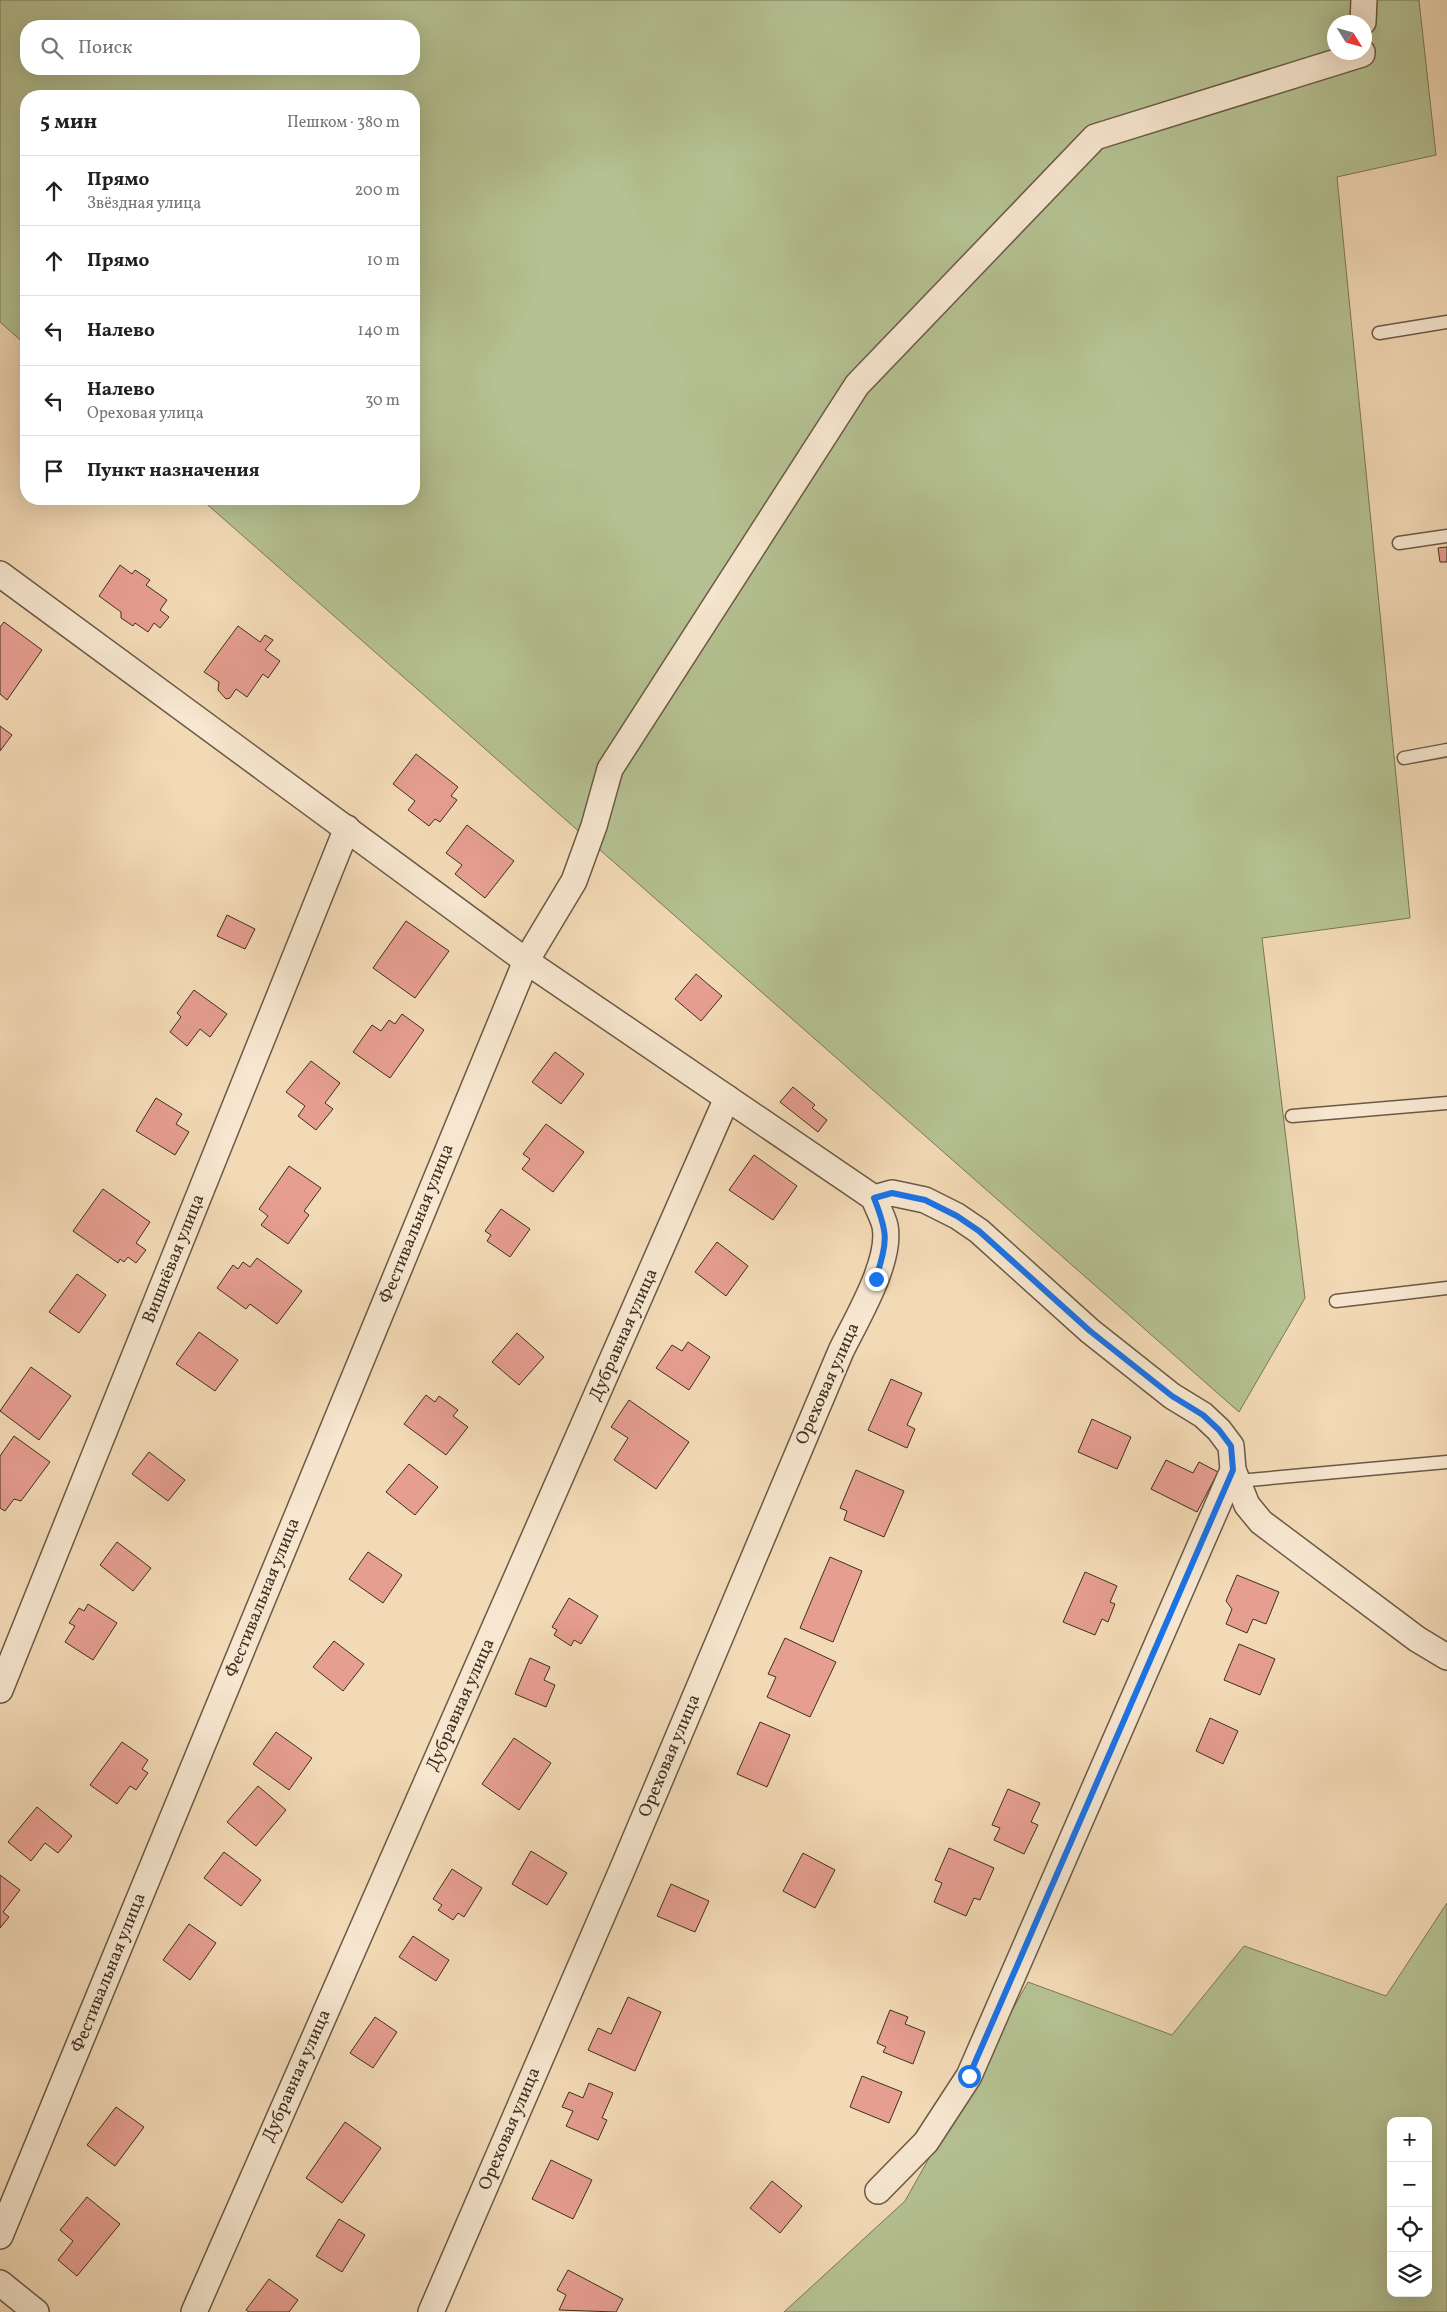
<!DOCTYPE html>
<html lang="ru">
<meta charset="utf-8">
<style>
:root{--surface:#fff;--page:#f6f6f6;--text:#202124;--muted:#757577;--line:#e0e0e0}
body{margin:0;font-family:Vollkorn,serif;background:var(--page);color:var(--text)}
.controls{position:absolute;right:15px;bottom:15px;display:grid;overflow:hidden;border-radius:10px;box-shadow:0 5px 20px #0002}
.controls button{width:45px;height:45px;display:grid;place-items:center;padding:0;border:0;border-bottom:1px solid var(--line);background:var(--surface);color:var(--text);font:25px sans-serif}
.compass{position:absolute;left:1327px;top:15px;width:45px;height:45px;border-radius:50%;background:var(--surface);box-shadow:0 5px 20px #0002;rotate:127deg}
.stop{position:absolute;width:15px;height:15px;margin:-11px;border:4px solid #1a73e8;border-radius:50%;background:#fff}
.stop.end{background:#1a73e8;border-color:#fff;box-shadow:0 1px 5px #0008}
.list{margin:0;padding:0;list-style:none}
h2{display:flex;justify-content:space-between;align-items:center;height:65px;margin:0;padding:0 20px;font-size:21px}
h2 small{font-size:16px;font-weight:400;color:var(--muted)}
.list li{display:grid;grid-template-columns:32px 1fr auto;gap:15px;align-items:center;box-sizing:border-box;height:70px;padding:0 20px;border-top:1px solid var(--line)}
.list b{display:block;font-size:19px;white-space:nowrap}
.list p{margin:0;font-size:16px;white-space:nowrap;color:var(--muted)}
.list em{font-size:16px;font-style:normal;color:var(--muted)}
.icon{flex:none;width:28px;height:28px;fill:none;stroke:currentColor;stroke-width:2;stroke-linecap:round;stroke-linejoin:round}
.map{position:relative;flex:none;width:1447px;height:2312px;overflow:hidden}
.search{position:absolute;background:var(--surface);box-shadow:0 5px 20px #0002;left:20px;top:20px;width:400px;height:55px;display:flex;align-items:center;gap:12px;box-sizing:border-box;padding:0 18px;border-radius:20px;color:var(--muted);font-size:19px}
.panel{position:absolute;background:var(--surface);box-shadow:0 5px 20px #0002;left:20px;top:90px;width:400px;height:415px;border-radius:20px}
.map>svg:first-child{display:block}
.green{fill:#b5c192;stroke:#7a7858;fill-rule:evenodd}
.building{fill:#e69e91;stroke:#3e2f1f}
.lines{fill:none;stroke-linecap:round;stroke-linejoin:round}
.lane-casing{stroke:#6b5a45;stroke-width:15}
.street-casing{stroke:#6b5a45;stroke-width:28}
.lane{stroke:#f7e7d0;stroke-width:12}
.street{stroke:#f7e7d0;stroke-width:25}
.route{stroke:#1a73e8;stroke-width:6}
.labels{text-anchor:middle;dominant-baseline:central;stroke-width:4.5;stroke-linejoin:round;paint-order:stroke}
.street-label{font-size:18px;fill:#3e2f1f;stroke:#f7e7d0}
</style>
<div class="map">
<svg width="1447" height="2312" viewBox="0 0 1447 2312">
<rect width="100%" height="100%" fill="#f3dab6"/>
<filter id="stains"><feTurbulence type="fractalNoise" baseFrequency=".004" numOctaves="4"/><feColorMatrix values="0 0 0 0 .2 0 0 0 0 .09 0 0 0 0 .02 0 0 0 .5 -.17"/></filter>
<radialGradient id="worn" r=".72"><stop offset=".6" stop-color="#630" stop-opacity="0"/><stop offset="1" stop-color="#630" stop-opacity=".3"/></radialGradient>
<!-- green -->
<g class="green">
<path d="M0,0H1419L1436,155L1337,177L1410,918L1262,938L1305,1298L1239,1412L201,499H414V96H26V345L0,322ZM1334,22H1364V52H1334ZM26,26H414V69H26Z"/>
<path d="M1447,1903V2312H784L905,2201L1028,1982L1172,2035L1244,1946L1386,1996ZM1391,2121H1428V2293H1391Z"/>
</g>
<!-- building -->
<g class="building">
<path d="M1447,547V562H1440L1438,548Z"/>
<path d="M120,565L132,574L135,570L150,580L146,585L167,600L160,610L169,617L160,628L154,623L148,632L135,623L133,626L121,618V612L99,596Z"/>
<path d="M4,622L42,650L7,700L0,694V627Z"/>
<path d="M238,626L260,642L265,635L273,640L265,650L280,661L268,678L263,674L247,697L236,689L230,698L226,699L218,690L219,682L204,672Z"/>
<path d="M0,726L12,735L0,751Z"/>
<path d="M416,754L458,787L451,796L457,800L440,822L435,819L429,826L408,810L415,801L393,784Z"/>
<path d="M467,825L514,861L485,898L455,874L462,865L446,853Z"/>
<path d="M227,915L255,929L245,949L217,936Z"/>
<path d="M406,921L449,951L415,998L373,968Z"/>
<path d="M696,974L722,996L701,1021L675,999Z"/>
<path d="M194,990L227,1014L210,1037L200,1029L187,1046L170,1032L181,1017L177,1013Z"/>
<path d="M402,1014L424,1030L390,1078L353,1052L372,1025L381,1031L389,1020L395,1024Z"/>
<path d="M555,1052L584,1074L561,1104L532,1082Z"/>
<path d="M311,1061L340,1083L325,1103L333,1109L316,1130L298,1116L305,1106L286,1092Z"/>
<path d="M793,1087L815,1105L812,1108L827,1120L818,1132L780,1102Z"/>
<path d="M156,1098L182,1114L176,1124L189,1132L175,1155L136,1131Z"/>
<path d="M546,1124L584,1152L553,1192L522,1169L530,1159L523,1154Z"/>
<path d="M754,1155L797,1186L773,1220L729,1190Z"/>
<path d="M289,1166L321,1188L304,1211L309,1215L288,1244L261,1225L268,1216L259,1209Z"/>
<path d="M103,1189L150,1222L136,1243L146,1250L136,1263L128,1257L124,1262L120,1259L118,1263L73,1231Z"/>
<path d="M501,1209L530,1229L510,1257L487,1241L491,1235L485,1231Z"/>
<path d="M717,1242L748,1266L726,1296L695,1272Z"/>
<path d="M257,1258L302,1291L277,1324L250,1304L246,1309L217,1288L233,1265L238,1269L243,1262L250,1267Z"/>
<path d="M77,1274L106,1295L79,1333L49,1312Z"/>
<path d="M199,1332L238,1360L215,1391L176,1364Z"/>
<path d="M517,1333L544,1357L519,1385L492,1362Z"/>
<path d="M688,1342L710,1357L689,1390L656,1368L672,1345L682,1351Z"/>
<path d="M31,1367L71,1396L39,1440L0,1411Z"/>
<path d="M891,1379L922,1393L907,1425L915,1429L907,1448L868,1430Z"/>
<path d="M426,1395L435,1402L439,1396L458,1410L453,1416L468,1427L446,1455L404,1424Z"/>
<path d="M629,1400L689,1442L656,1489L614,1460L628,1438L611,1427Z"/>
<path d="M1092,1419L1131,1437L1117,1469L1078,1452Z"/>
<path d="M14,1436L50,1462L21,1501L14,1499L5,1511L0,1508V1456Z"/>
<path d="M149,1452L185,1480L168,1501L132,1474Z"/>
<path d="M1166,1460L1193,1473L1199,1462L1218,1472L1197,1512L1151,1489Z"/>
<path d="M409,1464L438,1487L415,1515L386,1492Z"/>
<path d="M856,1470L904,1491L884,1537L844,1520L847,1511L840,1508Z"/>
<path d="M117,1542L151,1568L133,1591L100,1565Z"/>
<path d="M368,1552L402,1575L383,1603L349,1579Z"/>
<path d="M830,1557L862,1571L833,1642L800,1628Z"/>
<path d="M1085,1572L1117,1586L1110,1602L1115,1604L1108,1622L1102,1619L1095,1635L1063,1622Z"/>
<path d="M1237,1575L1279,1592L1266,1624L1253,1619L1247,1633L1226,1624L1232,1609L1226,1601Z"/>
<path d="M569,1598L598,1616L581,1644L574,1640L571,1646L554,1635L557,1630L552,1627Z"/>
<path d="M88,1604L117,1623L93,1660L65,1642L75,1626L69,1623L79,1608L84,1611Z"/>
<path d="M785,1638L836,1662L810,1717L767,1697L776,1677L768,1674Z"/>
<path d="M334,1641L364,1664L343,1691L313,1667Z"/>
<path d="M1239,1644L1275,1659L1260,1695L1224,1680Z"/>
<path d="M530,1658L550,1667L544,1680L555,1685L546,1707L515,1694Z"/>
<path d="M1210,1718L1238,1731L1223,1764L1196,1751Z"/>
<path d="M760,1722L790,1735L767,1787L737,1774Z"/>
<path d="M276,1732L312,1758L289,1790L253,1764Z"/>
<path d="M514,1738L551,1763L519,1810L482,1784Z"/>
<path d="M122,1742L148,1760L142,1769L148,1773L136,1790L130,1786L117,1804L90,1785Z"/>
<path d="M258,1786L286,1810L256,1846L227,1822Z"/>
<path d="M1008,1789L1040,1803L1031,1822L1038,1825L1024,1854L994,1840L1000,1828L992,1825Z"/>
<path d="M37,1807L72,1836L58,1853L45,1843L31,1861L8,1842Z"/>
<path d="M949,1848L994,1868L980,1900L974,1898L966,1916L934,1902L942,1883L935,1880Z"/>
<path d="M531,1851L567,1873L547,1905L512,1884Z"/>
<path d="M224,1852L261,1880L241,1906L204,1878Z"/>
<path d="M803,1853L835,1870L815,1908L783,1891Z"/>
<path d="M452,1869L482,1888L464,1917L458,1913L453,1920L438,1910L442,1905L433,1899Z"/>
<path d="M0,1875L20,1890L3,1912L9,1917L0,1928Z"/>
<path d="M671,1884L709,1901L695,1932L657,1916Z"/>
<path d="M189,1924L216,1943L190,1980L163,1960Z"/>
<path d="M413,1936L449,1960L436,1981L399,1957Z"/>
<path d="M628,1997L661,2012L635,2071L588,2050L598,2028L611,2034Z"/>
<path d="M890,2010L908,2017L905,2024L925,2032L913,2064L883,2052L886,2047L877,2043Z"/>
<path d="M375,2017L397,2032L373,2068L350,2053Z"/>
<path d="M862,2076L902,2092L889,2123L850,2107Z"/>
<path d="M589,2083L613,2093L602,2118L607,2120L598,2140L566,2126L573,2111L562,2107L569,2092L583,2098Z"/>
<path d="M116,2107L144,2127L115,2166L87,2145Z"/>
<path d="M345,2122L381,2148L342,2203L306,2178Z"/>
<path d="M551,2160L592,2180L573,2219L532,2199Z"/>
<path d="M772,2181L802,2206L780,2233L750,2208Z"/>
<path d="M87,2197L120,2224L77,2276L58,2260L73,2241L60,2230Z"/>
<path d="M339,2219L365,2235L342,2272L316,2256Z"/>
<path d="M568,2270L623,2299L616,2312L559,2310L566,2295L557,2290Z"/>
<path d="M269,2279L298,2300L289,2312H249L246,2310Z"/>
</g>
<g class="lines">
<defs>
<g id="lane">
<path d="M1379,333L1447,322"/>
<path d="M1399,543L1447,536"/>
<path d="M1404,758L1447,750"/>
<path d="M1292,1116L1447,1103"/>
<path d="M1336,1301L1447,1288"/>
<path d="M1238,1481L1447,1462"/>
</g>
<g id="street">
<path d="M1363,22L1364,0"/>
<path d="M0,574L526,961L874,1198L892,1193L925,1200L957,1216L979,1231L1090,1331L1172,1396L1203,1415L1219,1430L1231,1446L1233,1470L969,2076L926,2142L878,2191"/>
<path d="M1233,1470L1247,1505L1261,1522L1417,1639L1447,1657"/>
<path d="M0,1690L347,828"/>
<path d="M0,2236L526,961L574,881L594,826L610,769L857,385L1095,137L1362,54V52"/>
<path d="M0,2283L36,2312"/>
<path d="M194,2312L727,1098"/>
<path d="M431,2312L622,1870L841,1351C856,1320 892,1261 885,1226C883,1217 877,1207 874,1198"/>
</g>
</defs>
<!-- lane casing -->
<use href="#lane" class="lane-casing"/>
<!-- street casing -->
<use href="#street" class="street-casing"/>
<!-- lane -->
<use href="#lane" class="lane"/>
<!-- street -->
<use href="#street" class="street"/>
</g>
<g class="lines">
<!-- route -->
<path class="route" d="M876,1279C887,1240 889,1236 874,1198L892,1193L925,1200L957,1216L979,1231L1090,1331L1172,1396L1203,1415L1219,1430L1231,1446L1233,1470L969,2076"/>
</g>
<g class="labels">
<!-- street labels -->
<g class="street-label">
<text transform="translate(417 1224) rotate(-68)">Фестивальная улица</text>
<text transform="translate(174 1259) rotate(-68)">Вишнёвая улица</text>
<text transform="translate(624 1335) rotate(-66)">Дубравная улица</text>
<text transform="translate(828 1384) rotate(-66)">Ореховая улица</text>
<text transform="translate(263 1598) rotate(-68)">Фестивальная улица</text>
<text transform="translate(461 1705) rotate(-66)">Дубравная улица</text>
<text transform="translate(670 1756) rotate(-67)">Ореховая улица</text>
<text transform="translate(109 1973) rotate(-68)">Фестивальная улица</text>
<text transform="translate(297 2076) rotate(-66)">Дубравная улица</text>
<text transform="translate(510 2129) rotate(-67)">Ореховая улица</text>
</g>
</g>
<rect width="100%" height="100%" filter="url(#stains)"/>
<rect width="100%" height="100%" fill="url(#worn)"/>
</svg>
<div class="controls">
<button>+</button>
<button>−</button>
<button><svg class="icon" aria-label="locate" viewBox="0 0 24 24"><circle cx="12" cy="12" r="6"/><path d="M12 2v4M12 18v4M2 12h4M18 12h4"/></svg></button>
<button><svg class="icon" aria-label="layers" viewBox="0 0 24 24"><path d="M12 4l9 5-9 5-9-5zM3 14l9 5 9-5"/></svg></button>
</div>
<svg class="compass" viewBox="-18 -18 36 36"><path d="M0-13l5 13h-10z" fill="#e53935"/><path d="M0 13l5-13h-10z" fill="#757577"/></svg>
<div class="stop" style="left:969px;top:2076px"></div>
<div class="stop end" style="left:876px;top:1279px"></div>
<div class="search"><svg class="icon" aria-label="search" viewBox="0 0 24 24"><circle cx="10" cy="10" r="6"/><path d="M15 15l6 6"/></svg>Поиск</div>
<section class="panel">
<h2>5 мин<small>Пешком · 380 m</small></h2>
<ul class="list">
<li><svg class="icon" aria-label="ahead" viewBox="0 0 24 24"><path d="M12 20V5M6 11l6-6 6 6"/></svg><div><b>Прямо</b><p>Звёздная улица</p></div><em>200 m</em></li>
<li><svg class="icon" aria-label="ahead" viewBox="0 0 24 24"><path d="M12 20V5M6 11l6-6 6 6"/></svg><div><b>Прямо</b></div><em>10 m</em></li>
<li><svg class="icon" aria-label="left" viewBox="0 0 24 24"><path d="M17 20v-9H6M10 6l-5 5 5 5"/></svg><div><b>Налево</b></div><em>140 m</em></li>
<li><svg class="icon" aria-label="left" viewBox="0 0 24 24"><path d="M17 20v-9H6M10 6l-5 5 5 5"/></svg><div><b>Налево</b><p>Ореховая улица</p></div><em>30 m</em></li>
<li><svg class="icon" aria-label="arrive" viewBox="0 0 24 24"><path d="M6 21V4h12l-3 4 3 4H6"/></svg><div><b>Пункт назначения</b></div></li>
</ul>
</section>
</div>
